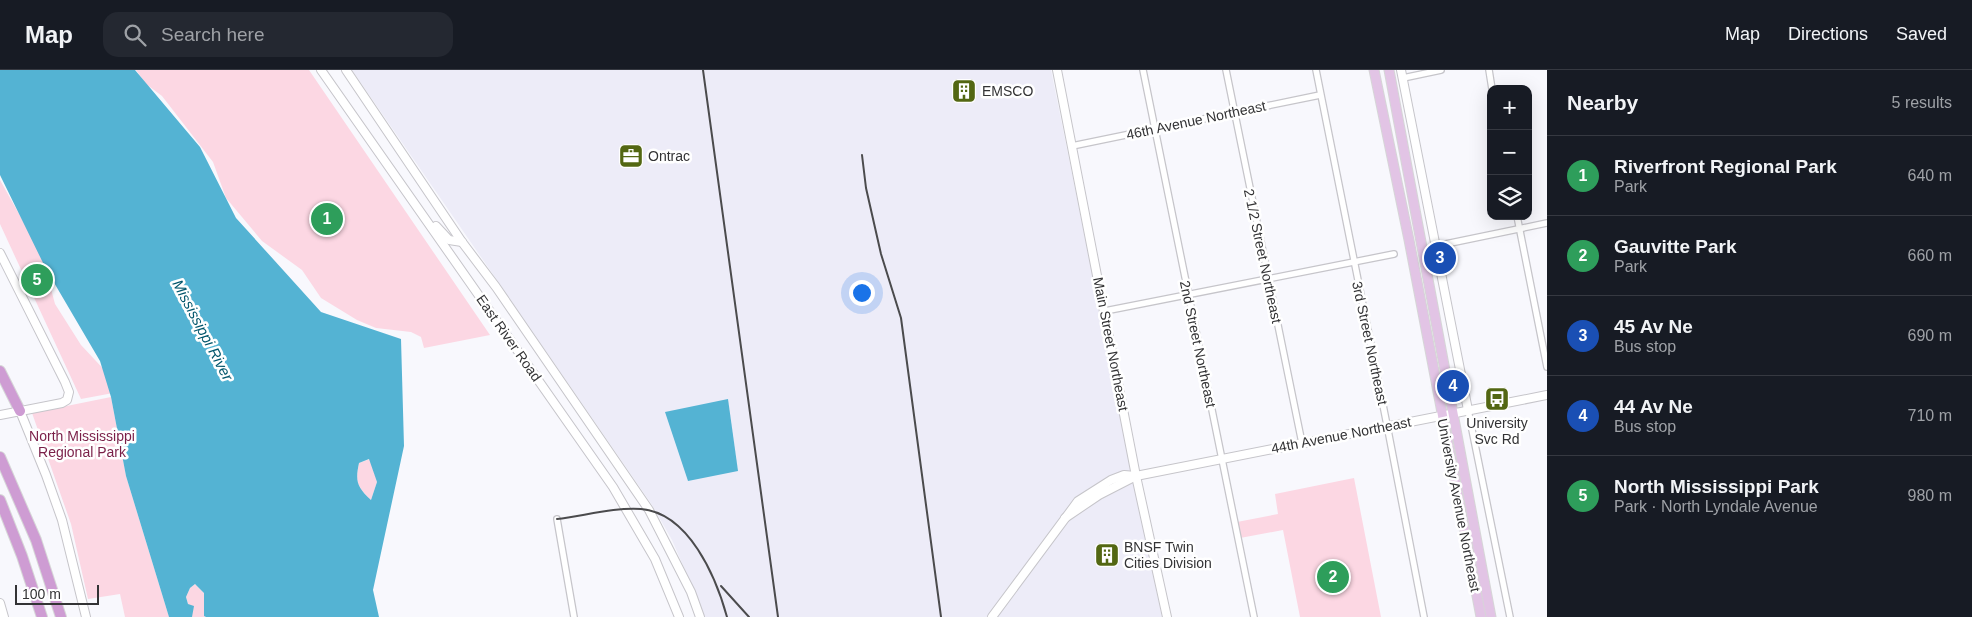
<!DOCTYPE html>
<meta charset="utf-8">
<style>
:root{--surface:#171b24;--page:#242831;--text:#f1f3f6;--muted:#9ea1a6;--line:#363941;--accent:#8c9099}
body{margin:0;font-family:Helvetica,sans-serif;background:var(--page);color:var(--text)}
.controls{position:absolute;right:15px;top:15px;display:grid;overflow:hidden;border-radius:10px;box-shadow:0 5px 20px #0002}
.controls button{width:45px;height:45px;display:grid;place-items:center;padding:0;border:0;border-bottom:1px solid var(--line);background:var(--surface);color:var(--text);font:25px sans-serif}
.scale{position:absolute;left:15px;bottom:12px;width:84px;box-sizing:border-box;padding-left:5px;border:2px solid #333335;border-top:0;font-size:14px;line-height:18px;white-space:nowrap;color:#333335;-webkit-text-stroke:4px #fff;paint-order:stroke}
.you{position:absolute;left:861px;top:222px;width:18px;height:18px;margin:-12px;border:4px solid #fff;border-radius:50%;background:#1a73e8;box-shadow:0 0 0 8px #1a73e833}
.badge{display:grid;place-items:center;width:32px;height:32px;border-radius:50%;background:var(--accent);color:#fff;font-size:16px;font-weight:700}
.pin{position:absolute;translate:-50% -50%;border:2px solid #fff;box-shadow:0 1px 5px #0006}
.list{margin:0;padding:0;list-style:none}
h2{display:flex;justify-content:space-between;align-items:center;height:65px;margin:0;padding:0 20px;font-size:21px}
h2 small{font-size:16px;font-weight:400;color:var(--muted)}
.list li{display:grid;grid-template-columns:32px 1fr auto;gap:15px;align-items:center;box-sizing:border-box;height:80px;padding:0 20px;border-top:1px solid var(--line)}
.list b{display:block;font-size:19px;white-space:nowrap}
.list p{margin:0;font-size:16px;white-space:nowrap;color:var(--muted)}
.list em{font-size:16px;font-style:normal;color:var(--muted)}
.icon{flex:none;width:28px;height:28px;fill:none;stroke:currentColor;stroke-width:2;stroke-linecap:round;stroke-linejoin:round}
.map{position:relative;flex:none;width:1547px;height:547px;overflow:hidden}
header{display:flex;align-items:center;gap:30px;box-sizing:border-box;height:70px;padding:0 25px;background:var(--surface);border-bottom:1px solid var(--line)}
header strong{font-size:24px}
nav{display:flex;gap:28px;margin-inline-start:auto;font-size:18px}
.search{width:350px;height:45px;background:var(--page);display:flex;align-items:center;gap:12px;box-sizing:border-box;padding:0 18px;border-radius:15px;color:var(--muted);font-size:19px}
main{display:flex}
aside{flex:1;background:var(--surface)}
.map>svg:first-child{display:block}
.built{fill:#edecf8}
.green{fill:#fcd7e3}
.water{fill:#54b3d3;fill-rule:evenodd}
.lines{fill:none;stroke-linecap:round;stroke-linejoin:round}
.street-casing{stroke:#c6c5ca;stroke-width:8}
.secondary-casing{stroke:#c6c5ca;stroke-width:10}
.primary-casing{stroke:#d6d6d7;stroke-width:11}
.highway-casing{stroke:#d6d6d7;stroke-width:12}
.street{stroke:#fff;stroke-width:5.5}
.secondary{stroke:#fff;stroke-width:8}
.primary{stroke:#e2c4e5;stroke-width:9}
.highway{stroke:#ce9cd3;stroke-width:10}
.rail{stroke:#4b4b4d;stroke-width:2}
.labels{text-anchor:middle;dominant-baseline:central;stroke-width:5;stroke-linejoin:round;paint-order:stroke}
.poi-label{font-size:14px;fill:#333335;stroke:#fff;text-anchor:start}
.street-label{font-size:14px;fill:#333335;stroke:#fff}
.park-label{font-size:14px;fill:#7a1f48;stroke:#fff}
.water-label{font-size:15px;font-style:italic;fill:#00556b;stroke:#fff}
</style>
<header>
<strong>Map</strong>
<div class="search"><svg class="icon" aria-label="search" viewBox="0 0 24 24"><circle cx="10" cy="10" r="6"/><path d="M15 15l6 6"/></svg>Search here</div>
<nav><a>Map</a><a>Directions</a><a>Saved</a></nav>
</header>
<main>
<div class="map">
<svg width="1547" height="547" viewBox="0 0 1547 547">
<rect width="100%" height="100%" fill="#f8f8fd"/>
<!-- built -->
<path class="built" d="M352,0H1051L1162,547H705L672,470L652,435Z"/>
<!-- green -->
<g class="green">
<path d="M136,0H309L490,265L424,278L421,267L411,262L376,258L357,250L321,228L302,200L262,171L226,128L213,92L162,26L146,14Z"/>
<path d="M0,110L42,185L55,234L81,275L124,321L81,329L0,154Z"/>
<path d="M111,327L126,406L169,547H125L120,524L88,529L71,454L32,343Z"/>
<path d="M370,389L377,412L371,430C357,417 355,411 359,393Z"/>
<path d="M1354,408L1381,547H1300L1283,460L1240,468L1237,452L1278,444L1275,424Z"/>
<path d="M195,514L204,523V546L206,547H192L186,527L190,518Z"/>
</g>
<!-- water -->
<g class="water">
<path d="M0,0H135L200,77L236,148L321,242L401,269L404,376L373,520L379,547H206L204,546V523L195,514L190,518L186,527L188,534L194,536L192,547H169L126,406L111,327L100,291L46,199L0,105ZM369,389L377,412L371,430C357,417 355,411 359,393Z"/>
<path d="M728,329L738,401L688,411L665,342Z"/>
</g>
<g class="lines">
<defs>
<g id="street">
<path d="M1143,0L1254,547"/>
<path d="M1226,0L1302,373"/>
<path d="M1316,0L1387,355L1424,547"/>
<path d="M1489,0L1492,19"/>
<path d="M1403,8L1441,0"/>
<path d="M1072,76L1320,25"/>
<path d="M1517,146L1547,297"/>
<path d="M1436,176L1547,153"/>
<path d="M1105,241L1394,184"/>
<path d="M1468,340L1510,547"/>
<path d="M557,449L574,547"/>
</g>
<g id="secondary">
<path d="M321,0L613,417L655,489L679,547"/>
<path d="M346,0L462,172L496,217L649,440L691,522L700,547"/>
<path d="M1057,0L1136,406L1167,547"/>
<path d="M1401,0L1468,340"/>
<path d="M436,156L449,170L462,172"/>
<path d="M0,183L65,312L69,322L67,330L62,333L0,345"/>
<path d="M20,341L46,405L62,450L86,547"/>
<path d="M1065,448L1099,425L1136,406L1547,325"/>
<path d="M0,533L4,547"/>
<path d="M992,547L1078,431L1111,410L1124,405L1136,406"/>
</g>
<g id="primary">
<path d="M1374,0L1409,170L1481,547"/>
<path d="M1389,0L1491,547"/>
</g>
<g id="highway">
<path d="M0,301L20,341"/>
<path d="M0,387L36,470L61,547"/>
<path d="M0,430L22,486L42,547"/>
</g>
</defs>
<!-- street casing -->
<use href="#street" class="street-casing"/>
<!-- secondary casing -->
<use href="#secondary" class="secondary-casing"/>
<!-- primary casing -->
<use href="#primary" class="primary-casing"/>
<!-- highway casing -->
<use href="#highway" class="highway-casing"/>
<!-- street -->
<use href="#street" class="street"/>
<!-- secondary -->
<use href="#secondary" class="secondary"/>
<!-- primary -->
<use href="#primary" class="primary"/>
<!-- highway -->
<use href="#highway" class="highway"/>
<!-- rail -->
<g class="rail">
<path d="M703,0L778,547"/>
<path d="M862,85L866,118L881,184L901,248L941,547"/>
<path d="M557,449C583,446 615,437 641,439C689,443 716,507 727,547"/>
<path d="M721,516L749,547"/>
</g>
</g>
<!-- icons -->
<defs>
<symbol id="building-square" viewBox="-11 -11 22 22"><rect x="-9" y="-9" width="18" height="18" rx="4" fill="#536713" stroke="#fff"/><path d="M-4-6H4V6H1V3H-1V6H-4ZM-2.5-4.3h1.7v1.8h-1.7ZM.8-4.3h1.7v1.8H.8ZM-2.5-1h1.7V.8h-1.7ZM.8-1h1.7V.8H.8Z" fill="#fff"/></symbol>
<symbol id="office-square" viewBox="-11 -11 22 22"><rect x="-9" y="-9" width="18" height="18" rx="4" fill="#536713" stroke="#fff"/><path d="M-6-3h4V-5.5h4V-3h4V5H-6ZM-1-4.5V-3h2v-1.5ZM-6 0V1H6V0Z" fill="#fff"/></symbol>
<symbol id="bus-square" viewBox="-11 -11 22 22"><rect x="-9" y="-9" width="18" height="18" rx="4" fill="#536713" stroke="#fff"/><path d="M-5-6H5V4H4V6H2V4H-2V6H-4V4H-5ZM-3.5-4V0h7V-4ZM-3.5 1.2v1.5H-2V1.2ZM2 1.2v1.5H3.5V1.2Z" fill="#fff"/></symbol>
</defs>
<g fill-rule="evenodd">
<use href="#building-square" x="950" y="7" width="28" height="28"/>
<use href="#office-square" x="617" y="72" width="28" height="28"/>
<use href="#bus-square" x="1483" y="315" width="28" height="28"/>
<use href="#building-square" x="1093" y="471" width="28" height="28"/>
</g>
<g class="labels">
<!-- poi labels -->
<g class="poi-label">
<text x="982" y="21">EMSCO</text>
<text x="648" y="86">Ontrac</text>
<text x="1497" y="353" text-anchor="middle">University<tspan x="1497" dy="16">Svc Rd</tspan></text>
<text x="1124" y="477">BNSF Twin<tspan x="1124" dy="16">Cities Division</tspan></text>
</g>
<!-- street labels -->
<g class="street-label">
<text transform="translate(1196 50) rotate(-12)">46th Avenue Northeast</text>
<text transform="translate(1263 186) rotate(78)">2 1/2 Street Northeast</text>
<text transform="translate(509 268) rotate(55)">East River Road</text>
<text transform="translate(1370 273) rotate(78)">3rd Street Northeast</text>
<text transform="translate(1111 274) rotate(79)">Main Street Northeast</text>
<text transform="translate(1198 274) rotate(78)">2nd Street Northeast</text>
<text transform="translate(1341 365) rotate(-11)">44th Avenue Northeast</text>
<text transform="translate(1459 435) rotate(79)">University Avenue Northeast</text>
</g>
<!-- park labels -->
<g class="park-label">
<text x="82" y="366">North Mississippi<tspan x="82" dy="16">Regional Park</tspan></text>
</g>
<!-- water labels -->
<g class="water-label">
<text transform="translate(203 260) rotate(62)">Mississippi River</text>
</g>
</g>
</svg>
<div class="controls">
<button>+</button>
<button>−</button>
<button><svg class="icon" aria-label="layers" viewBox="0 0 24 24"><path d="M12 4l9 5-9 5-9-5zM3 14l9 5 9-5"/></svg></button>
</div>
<div class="scale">100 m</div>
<div class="you"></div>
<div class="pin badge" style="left:327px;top:149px;background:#2e9e5b">1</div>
<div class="pin badge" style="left:1333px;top:507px;background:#2e9e5b">2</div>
<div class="pin badge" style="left:1440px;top:188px;background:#1a4fb4">3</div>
<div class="pin badge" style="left:1453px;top:316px;background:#1a4fb4">4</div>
<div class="pin badge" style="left:37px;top:210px;background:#2e9e5b">5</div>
</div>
<aside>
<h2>Nearby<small>5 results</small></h2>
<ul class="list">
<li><span class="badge" style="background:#2e9e5b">1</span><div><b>Riverfront Regional Park</b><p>Park</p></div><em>640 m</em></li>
<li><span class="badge" style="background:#2e9e5b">2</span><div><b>Gauvitte Park</b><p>Park</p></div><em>660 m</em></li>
<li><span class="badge" style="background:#1a4fb4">3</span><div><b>45 Av Ne</b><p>Bus stop</p></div><em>690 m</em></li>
<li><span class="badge" style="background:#1a4fb4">4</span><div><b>44 Av Ne</b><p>Bus stop</p></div><em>710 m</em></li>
<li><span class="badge" style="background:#2e9e5b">5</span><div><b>North Mississippi Park</b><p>Park · North Lyndale Avenue</p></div><em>980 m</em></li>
</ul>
</aside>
</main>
